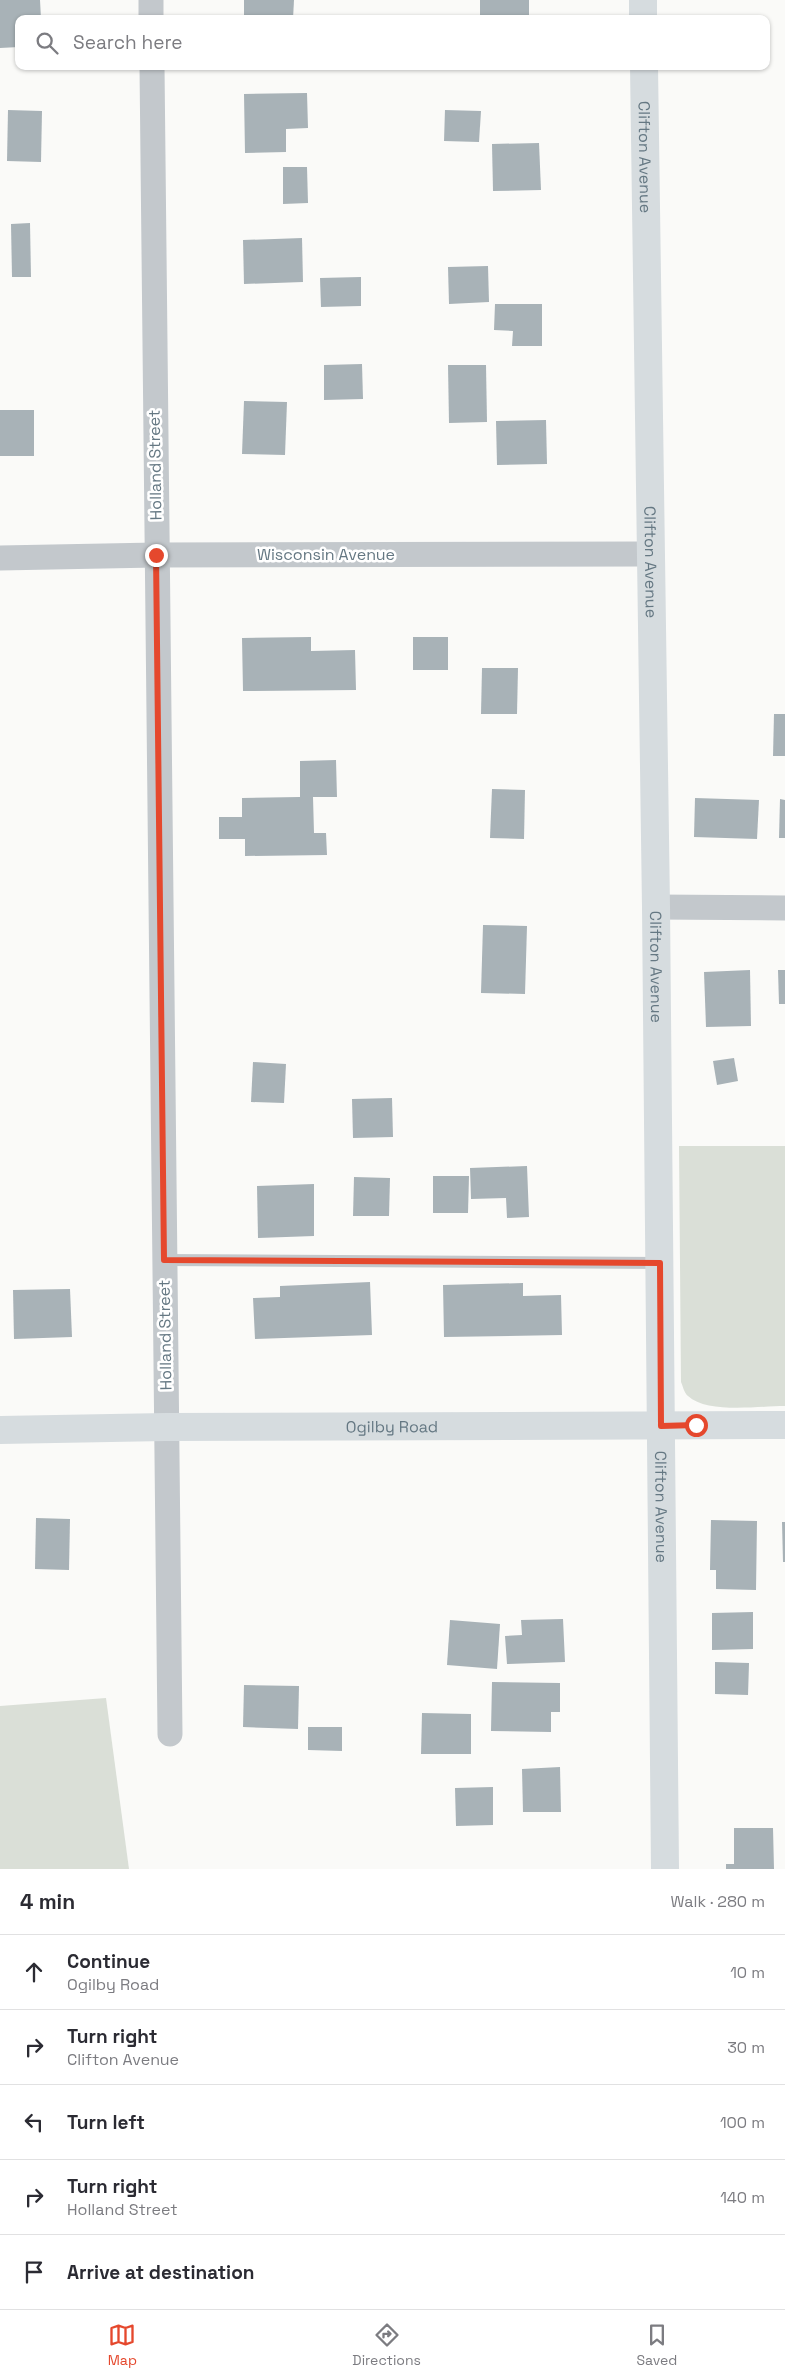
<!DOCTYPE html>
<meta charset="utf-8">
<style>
:root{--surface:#fff;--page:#f2f2f3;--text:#2b2b33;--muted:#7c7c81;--line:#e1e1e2;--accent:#e5482d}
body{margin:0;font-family:"Space Grotesk",sans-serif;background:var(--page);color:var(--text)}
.stop{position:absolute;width:15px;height:15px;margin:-11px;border:4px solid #e5482d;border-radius:50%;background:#fff}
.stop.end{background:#e5482d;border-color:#fff;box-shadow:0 1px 5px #0008}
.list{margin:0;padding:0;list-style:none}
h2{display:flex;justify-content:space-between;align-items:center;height:65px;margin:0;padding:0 20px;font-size:21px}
h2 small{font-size:16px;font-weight:400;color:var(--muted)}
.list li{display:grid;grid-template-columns:32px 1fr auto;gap:15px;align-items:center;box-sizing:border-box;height:75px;padding:0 20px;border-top:1px solid var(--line)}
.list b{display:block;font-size:19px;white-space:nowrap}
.list p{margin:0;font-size:16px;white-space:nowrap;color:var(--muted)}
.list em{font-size:16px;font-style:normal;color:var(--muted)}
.icon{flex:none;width:28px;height:28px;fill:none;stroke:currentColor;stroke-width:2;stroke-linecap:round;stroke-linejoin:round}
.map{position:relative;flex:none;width:785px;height:1869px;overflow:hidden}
.search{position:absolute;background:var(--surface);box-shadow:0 1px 4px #0004;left:15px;right:15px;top:15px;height:55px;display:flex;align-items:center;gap:12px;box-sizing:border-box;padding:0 18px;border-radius:10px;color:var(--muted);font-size:19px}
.sheet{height:440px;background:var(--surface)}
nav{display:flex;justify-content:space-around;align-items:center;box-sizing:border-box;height:70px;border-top:1px solid var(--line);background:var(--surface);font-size:14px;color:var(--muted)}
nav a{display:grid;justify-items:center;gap:2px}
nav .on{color:var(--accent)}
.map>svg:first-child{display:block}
.green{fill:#dadfd7}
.building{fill:#a8b2b7}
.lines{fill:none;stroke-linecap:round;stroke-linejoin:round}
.lane{stroke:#c3c8cc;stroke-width:12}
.street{stroke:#c3c8cc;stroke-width:25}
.secondary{stroke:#d6dcdf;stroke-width:28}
.route{stroke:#e5482d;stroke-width:6}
.labels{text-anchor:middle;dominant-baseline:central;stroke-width:5;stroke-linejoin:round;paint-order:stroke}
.street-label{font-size:16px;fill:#657883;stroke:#fff}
</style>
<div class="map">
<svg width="785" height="1869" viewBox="0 0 785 1869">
<rect width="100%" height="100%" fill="#fafaf8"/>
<!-- green -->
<g class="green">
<path d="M679,1146H785V1406C759,1406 707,1414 688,1396C684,1393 683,1386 681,1382Z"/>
<path d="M106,1698L129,1869H0V1706Z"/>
</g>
<!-- building -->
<g class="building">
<path d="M0,0H40L41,19H19V47L0,48Z"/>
<path d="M244,0H294L293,19H244Z"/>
<rect x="480" y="0" width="49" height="19"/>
<path d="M307,93L308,128L286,129V152L245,153L244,94Z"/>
<path d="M8,110L42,111L41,162L7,161Z"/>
<path d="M445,110L481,111L479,142L444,141Z"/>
<path d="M539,143L541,190L493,191L492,144Z"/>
<path d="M283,167H307L308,203L283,204Z"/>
<path d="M30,223L31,277H12L11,224Z"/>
<path d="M302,238L303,282L244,284L243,240Z"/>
<path d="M488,266L489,302L449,304L448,267Z"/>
<path d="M361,277V306L321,307L320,278Z"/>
<path d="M495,304H542V346H512L513,331L494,330Z"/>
<path d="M362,364L363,399L324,400V365Z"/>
<path d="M448,365H486L487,422L449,423Z"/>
<path d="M244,401L287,402L285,455L242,454Z"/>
<rect x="0" y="410" width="34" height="46"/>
<path d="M546,420L547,464L497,465L496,421Z"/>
<path d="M311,637V651L355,650L356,690L243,691L242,638Z"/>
<rect x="413" y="637" width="35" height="33"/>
<path d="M482,668H518L517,714H481Z"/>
<path d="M774,714H785V756H773Z"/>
<path d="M336,760L337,797H313L314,833H326L327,855L245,856V839H219V817H242V798L300,797V761Z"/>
<path d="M492,789L525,790L524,839L490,838Z"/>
<path d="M695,798L759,800L757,839L694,837Z"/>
<path d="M780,799L785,800V838H779Z"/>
<path d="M483,925L527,926L525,994L481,993Z"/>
<path d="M750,970L751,1026L706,1027L704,972Z"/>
<path d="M778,970H785V1004H779Z"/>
<path d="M734,1058L738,1081L717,1085L713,1061Z"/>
<path d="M253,1062L286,1064L284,1103L251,1102Z"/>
<path d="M392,1098L393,1137L353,1138L352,1099Z"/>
<path d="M527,1166L529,1217L507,1218L506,1198L471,1199L470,1168Z"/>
<path d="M433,1176H469L468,1213H433Z"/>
<path d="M354,1177L390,1178L389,1216H353Z"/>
<path d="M314,1184V1236L258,1238L257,1186Z"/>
<path d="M370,1282L372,1335L255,1339L253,1298L280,1297V1286Z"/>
<path d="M523,1283V1296L561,1295L562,1335L444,1337L443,1285Z"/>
<path d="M70,1289L72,1337L14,1339L13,1290Z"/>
<path d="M36,1518L70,1519L69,1570L35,1569Z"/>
<path d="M711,1520L757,1521L756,1590L716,1589V1570H710Z"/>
<path d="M782,1522H785V1562H783Z"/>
<path d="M753,1612V1649L712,1650V1613Z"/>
<path d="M563,1619L565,1662L507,1664L505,1636L522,1635L521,1620Z"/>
<path d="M450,1620L500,1624L497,1669L447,1665Z"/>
<path d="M715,1662L749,1663L748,1695L715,1694Z"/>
<path d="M492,1682L560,1683V1712H551V1732L491,1731Z"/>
<path d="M244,1685L299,1686L298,1729L243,1727Z"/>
<path d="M422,1713L471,1714V1754H421Z"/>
<path d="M308,1727H342V1751L308,1750Z"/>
<path d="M560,1767L561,1812H523L522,1769Z"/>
<path d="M493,1787V1825L456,1826L455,1788Z"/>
<path d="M734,1828H773L774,1869H726V1864H734Z"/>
</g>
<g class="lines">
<!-- lane -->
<path class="lane" d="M164,1260L660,1263"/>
<!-- street -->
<g class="street">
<path d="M151,0V19"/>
<path d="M152,66L170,1734"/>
<path d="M0,558L156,555L651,554"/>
<path d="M656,907L785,908"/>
</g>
<!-- secondary -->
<g class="secondary">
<path d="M643,0V19"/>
<path id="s1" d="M644,66L656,907L665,1869"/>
<path id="s2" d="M0,1430L166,1427L785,1425"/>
</g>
</g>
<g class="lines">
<!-- route -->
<path class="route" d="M156,555L164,1260L660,1263L661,1426L696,1425"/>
</g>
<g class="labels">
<!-- street labels -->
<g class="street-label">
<text stroke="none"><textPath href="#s1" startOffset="91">Clifton Avenue</textPath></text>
<text transform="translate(155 465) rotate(-91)">Holland Street</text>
<text x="326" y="554">Wisconsin Avenue</text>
<text stroke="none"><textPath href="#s1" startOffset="496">Clifton Avenue</textPath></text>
<text stroke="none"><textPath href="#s1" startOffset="901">Clifton Avenue</textPath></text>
<text transform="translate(165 1335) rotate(-91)">Holland Street</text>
<text stroke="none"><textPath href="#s2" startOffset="392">Ogilby Road</textPath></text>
<text stroke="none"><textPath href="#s1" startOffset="1441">Clifton Avenue</textPath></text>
</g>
</g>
</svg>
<div class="stop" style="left:696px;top:1425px"></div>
<div class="stop end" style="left:156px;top:555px"></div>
<div class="search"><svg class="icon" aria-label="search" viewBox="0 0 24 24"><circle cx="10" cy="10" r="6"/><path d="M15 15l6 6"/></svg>Search here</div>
</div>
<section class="sheet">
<h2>4 min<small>Walk · 280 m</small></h2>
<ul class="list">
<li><svg class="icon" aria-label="ahead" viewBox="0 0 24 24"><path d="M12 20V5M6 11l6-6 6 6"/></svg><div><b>Continue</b><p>Ogilby Road</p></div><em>10 m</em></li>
<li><svg class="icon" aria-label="right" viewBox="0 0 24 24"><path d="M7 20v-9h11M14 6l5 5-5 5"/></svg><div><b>Turn right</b><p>Clifton Avenue</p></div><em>30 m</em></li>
<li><svg class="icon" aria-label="left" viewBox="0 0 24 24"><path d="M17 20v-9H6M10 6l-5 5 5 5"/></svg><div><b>Turn left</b></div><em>100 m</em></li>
<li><svg class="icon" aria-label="right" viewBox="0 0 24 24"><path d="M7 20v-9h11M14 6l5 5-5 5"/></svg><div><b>Turn right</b><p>Holland Street</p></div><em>140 m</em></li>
<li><svg class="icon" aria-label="arrive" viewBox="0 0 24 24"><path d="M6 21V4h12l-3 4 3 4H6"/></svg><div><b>Arrive at destination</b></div></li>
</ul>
</section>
<nav>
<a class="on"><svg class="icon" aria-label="map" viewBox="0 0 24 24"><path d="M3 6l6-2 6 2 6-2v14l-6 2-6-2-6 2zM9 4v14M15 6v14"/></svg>Map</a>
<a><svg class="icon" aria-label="directions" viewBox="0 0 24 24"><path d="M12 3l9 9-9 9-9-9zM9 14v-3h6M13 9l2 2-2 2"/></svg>Directions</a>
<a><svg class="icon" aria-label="saved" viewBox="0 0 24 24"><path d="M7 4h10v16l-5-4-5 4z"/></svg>Saved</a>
</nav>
